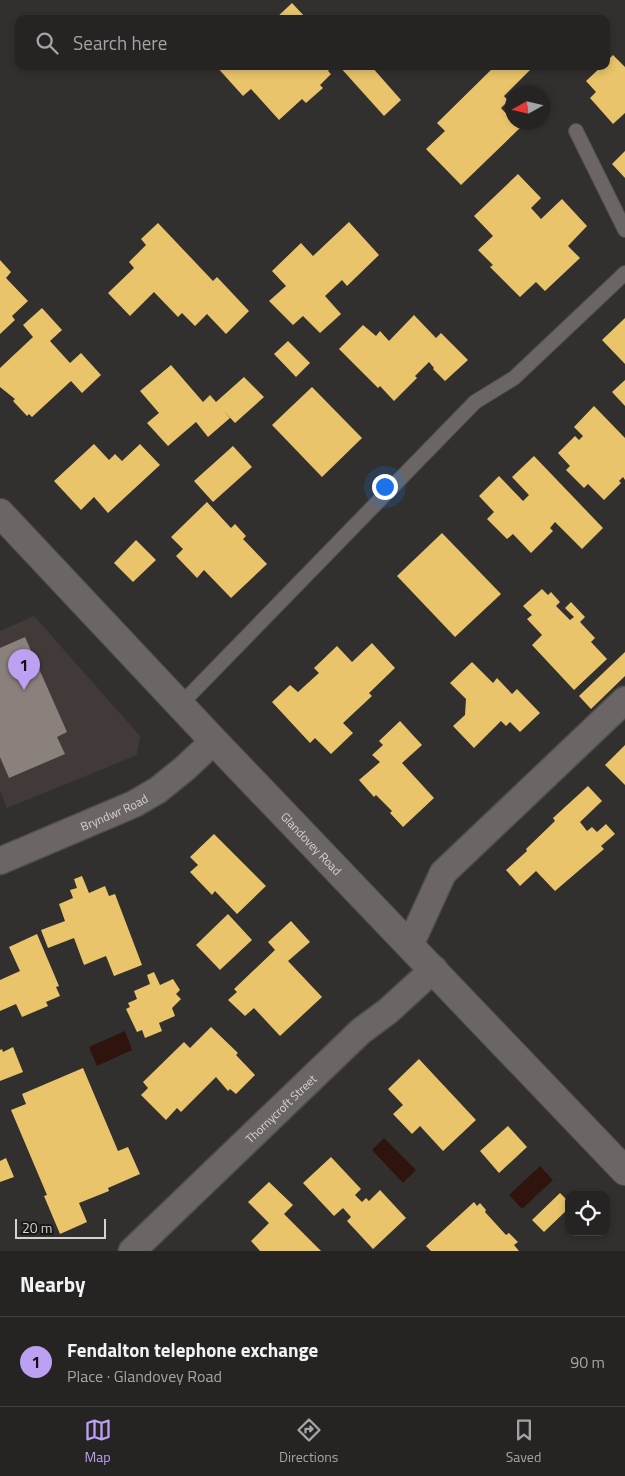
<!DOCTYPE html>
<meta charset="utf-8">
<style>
:root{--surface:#262423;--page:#323030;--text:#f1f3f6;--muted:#a4a4a6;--line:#424141;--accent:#bca0f2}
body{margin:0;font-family:"Titillium Web",sans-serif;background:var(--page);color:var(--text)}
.controls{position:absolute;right:15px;bottom:15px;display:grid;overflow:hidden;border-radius:10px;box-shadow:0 2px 8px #0003}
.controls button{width:45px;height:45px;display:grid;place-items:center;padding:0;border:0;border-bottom:1px solid var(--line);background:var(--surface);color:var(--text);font:25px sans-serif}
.compass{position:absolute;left:505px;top:85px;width:45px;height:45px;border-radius:50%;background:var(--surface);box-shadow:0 2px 8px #0003;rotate:262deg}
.scale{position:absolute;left:15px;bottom:12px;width:91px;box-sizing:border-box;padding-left:5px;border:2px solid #d5d3d2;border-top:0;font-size:14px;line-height:18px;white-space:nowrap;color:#d5d3d2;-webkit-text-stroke:4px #191817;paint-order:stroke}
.you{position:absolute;left:384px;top:486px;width:18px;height:18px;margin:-12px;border:4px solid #fff;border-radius:50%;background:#1a73e8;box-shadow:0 0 0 8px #1a73e833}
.badge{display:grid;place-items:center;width:32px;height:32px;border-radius:50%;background:var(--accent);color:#111;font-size:16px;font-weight:700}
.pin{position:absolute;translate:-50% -41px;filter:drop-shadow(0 1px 2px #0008)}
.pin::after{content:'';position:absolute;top:26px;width:18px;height:15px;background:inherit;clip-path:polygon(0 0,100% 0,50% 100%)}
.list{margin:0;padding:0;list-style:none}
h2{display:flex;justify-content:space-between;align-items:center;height:65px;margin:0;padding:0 20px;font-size:21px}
h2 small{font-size:16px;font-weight:400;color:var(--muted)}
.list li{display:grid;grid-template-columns:32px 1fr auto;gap:15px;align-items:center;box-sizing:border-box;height:90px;padding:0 20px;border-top:1px solid var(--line)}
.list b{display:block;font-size:19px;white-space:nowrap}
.list p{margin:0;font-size:16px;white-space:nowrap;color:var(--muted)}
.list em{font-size:16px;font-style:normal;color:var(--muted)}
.icon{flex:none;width:28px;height:28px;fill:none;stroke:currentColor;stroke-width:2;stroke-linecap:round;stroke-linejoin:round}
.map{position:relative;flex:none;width:625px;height:1251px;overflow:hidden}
.search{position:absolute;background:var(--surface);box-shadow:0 2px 8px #0003;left:15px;right:15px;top:15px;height:55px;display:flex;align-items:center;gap:12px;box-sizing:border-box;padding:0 18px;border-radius:10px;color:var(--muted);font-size:19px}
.sheet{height:155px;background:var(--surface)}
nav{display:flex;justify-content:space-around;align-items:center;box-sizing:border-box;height:70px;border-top:1px solid var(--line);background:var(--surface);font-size:14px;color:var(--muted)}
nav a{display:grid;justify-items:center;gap:2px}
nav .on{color:var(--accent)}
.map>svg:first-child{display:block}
.built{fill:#423a38}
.water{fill:#2e140c}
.homes{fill:#e9c46a}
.industry{fill:#8a817c}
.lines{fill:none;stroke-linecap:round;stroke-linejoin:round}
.service-casing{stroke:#4f4d4d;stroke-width:16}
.minor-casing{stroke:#4f4d4d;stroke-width:29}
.tertiary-casing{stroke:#4f4d4d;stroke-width:30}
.service{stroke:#6b6665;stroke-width:14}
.minor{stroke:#6b6665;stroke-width:26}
.tertiary{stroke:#6b6665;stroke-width:28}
.labels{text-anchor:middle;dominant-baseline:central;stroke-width:5;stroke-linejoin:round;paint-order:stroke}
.street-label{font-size:12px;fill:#d5d3d2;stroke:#191817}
</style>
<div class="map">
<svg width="625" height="1251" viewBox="0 0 625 1251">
<rect width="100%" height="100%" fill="#32302f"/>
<!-- built -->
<path class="built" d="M34,616L140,736L137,755L7,808L0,791V631Z"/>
<!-- water -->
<g class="water">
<path d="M125,1031L132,1050L97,1066L89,1047Z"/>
<path d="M384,1138L416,1170L403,1183L372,1150Z"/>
<path d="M540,1166L553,1180L522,1209L509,1195Z"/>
</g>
<!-- homes -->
<g class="homes">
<path d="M292,3L307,19H275Z"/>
<path d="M613,55L625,67V113L613,124L590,98L596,92L586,81L602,66H606V62Z"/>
<path d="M216,66H300L302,68L304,66H333L328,71L331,74L320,85L323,88L306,103L302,99L279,120L251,89L243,96Z"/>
<path d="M339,66H371L401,100L384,116Z"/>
<path d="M495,66H534L504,96L508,101L501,108L512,120V122H515L520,128L461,185L426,149L445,131L437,123Z"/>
<path d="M625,151V178L612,164Z"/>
<path d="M518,174L541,198L531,208L541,219L562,199L587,226L568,246L580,258L545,291L536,282L520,297L490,267L493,265L478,250L493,236L474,216Z"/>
<path d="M349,222L379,255L347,286L342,280L325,296L341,314L320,333L303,316L293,325L269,301L286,286L272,271L301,243L313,256Z"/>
<path d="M158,223L213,281L217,277L249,311L226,334L207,314L195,326L182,313L178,317L154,292L130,316L108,293L134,268L129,262L146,245L141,239Z"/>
<path d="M0,260L11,272L6,278L28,301L12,316L15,320L0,334Z"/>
<path d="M42,308L62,330L50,341L70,363L81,353L101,375L82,393L71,381L32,417L29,414L27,416L13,401L15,399L0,387V368L33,337L23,325Z"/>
<path d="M414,315L436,338L441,333L468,360L445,381L433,369L434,368L429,362L415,376L417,378L394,401L380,386L378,388L339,349L363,325L376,336L380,331L389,341Z"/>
<path d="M625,318V364L602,340Z"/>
<path d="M288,341L310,363L296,377L274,354Z"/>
<path d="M171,365L203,402L210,395L216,402L244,377L264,397L235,423L223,410L230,418L208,437L196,422L168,446L147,423L159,413L140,391Z"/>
<path d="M625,380V406L612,392Z"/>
<path d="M312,387L362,438L322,477L272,425Z"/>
<path d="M594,406L625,438V480L623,477L619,481L621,483L604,500L588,484L584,488L566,470L570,466L558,453L575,436L579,440L583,436L574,427Z"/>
<path d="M94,444L109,460L115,454L122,461L140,444L160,465L108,513L94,497L81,510L54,481Z"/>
<path d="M233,446L252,467L213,502L194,481Z"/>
<path d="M534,456L603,528L582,549L555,522L550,528L553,531L531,553L513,534L507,539L487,519L494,512L479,496L499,476L523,501L529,495L512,477Z"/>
<path d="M207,502L231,528L235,524L246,536L243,539L267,564L231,598L204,570L197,578L176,556L183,549L171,537Z"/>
<path d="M442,533L501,594L455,637L397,576Z"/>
<path d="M136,540L156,560L133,582L114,563Z"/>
<path d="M542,589L548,595L551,592L560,602L556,606L570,620L574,617L565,608L571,602L585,617L580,622L595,638L591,642L607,659L574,690L532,645L542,635L527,619L532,615L523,606Z"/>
<path d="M372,643L395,668L369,693L372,696L343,723L353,733L331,754L315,738L310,743L272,702L290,685L298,692L319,673L314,668L337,646L352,662Z"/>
<path d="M625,652V676L591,709L579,696Z"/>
<path d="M472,662L493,683L497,678L512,694L517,689L540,713L520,732L510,722L506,726L501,721L474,748L453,726L465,715L466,699L450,683Z"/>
<path d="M400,721L422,745L402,763L434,798L403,827L390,813L392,811L376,795L374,797L359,780L380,762L372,755L383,745L379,741Z"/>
<path d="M625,745V785L605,765Z"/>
<path d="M588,786L602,801L580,822L587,831L592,827L597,832L606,824L615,834L601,846L604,849L555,891L536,871L520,886L506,870L527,851L526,849L555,821L553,818Z"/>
<path d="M214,834L266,886L237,914L215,891L212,895L190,872L198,865L190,857Z"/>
<path d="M82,876L89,893L105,886L109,896L115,894L142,965L114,976L106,956L84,965L74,938L48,948L41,930L65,921L59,904L73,898L70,890L77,888L74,879Z"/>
<path d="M228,914L252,940L220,970L196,945Z"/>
<path d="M291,921L310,942L288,961L322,997L280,1036L254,1008L245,1016L228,1000L237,992L234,989L275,950L268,942Z"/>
<path d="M37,934L59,986L56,987L60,996L46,1002L48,1006L22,1017L16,1004L0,1011V980L20,971L9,947Z"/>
<path d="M154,972L160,985L173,979L180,990L176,994L181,999L172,1008L175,1016L159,1023L162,1031L145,1038L142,1030L137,1032L126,1009L130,1007L128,1003L137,999L134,991L150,984L147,975Z"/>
<path d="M211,1027L238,1053L236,1055L255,1075L236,1094L230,1089L228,1091L216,1077L181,1112L177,1108L166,1120L141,1095L148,1088L143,1082L184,1042L190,1048Z"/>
<path d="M13,1047L23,1072L0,1081V1050L2,1049L3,1052Z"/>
<path d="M419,1059L476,1120L443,1151L420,1126L412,1134L393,1114L403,1105L388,1089Z"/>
<path d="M83,1068L118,1151L128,1147L140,1174L108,1188L109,1191L79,1203L87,1222L60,1234L44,1196L47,1195L11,1110L26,1104L22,1094Z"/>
<path d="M508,1126L527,1147L499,1173L480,1151Z"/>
<path d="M331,1157L361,1189L355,1195L362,1202L366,1198L369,1201L380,1190L406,1218L373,1249L347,1221L351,1217L343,1208L334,1216L303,1183Z"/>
<path d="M6,1158L14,1177L0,1182V1161Z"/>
<path d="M269,1182L293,1205L284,1214L321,1251H260L251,1241L269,1223L248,1202Z"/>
<path d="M560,1193L569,1202V1208L544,1232L532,1220Z"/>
<path d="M474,1202L477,1206L480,1203L486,1210L485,1212L506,1235L509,1233L518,1242L514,1245L519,1251H431L426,1246Z"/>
</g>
<!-- industry -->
<path class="industry" d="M25,637L67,732L57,737L65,754L9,778L0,757V648Z"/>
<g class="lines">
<defs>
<g id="service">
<path d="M576,131L625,230"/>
<path d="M180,705L475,402L514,378L625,273"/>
</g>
<g id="minor">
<path id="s1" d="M0,861L134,804L158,790L184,769L214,741"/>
<path d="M410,945L443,873L625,700"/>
<path id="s2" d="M132,1251L361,1031L388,1011L434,969"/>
</g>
<g id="tertiary">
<path id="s3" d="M0,513L214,741L625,1171"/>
</g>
</defs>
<!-- service casing -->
<use href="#service" class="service-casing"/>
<!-- minor casing -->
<use href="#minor" class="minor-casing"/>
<!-- tertiary casing -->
<use href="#tertiary" class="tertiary-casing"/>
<!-- service -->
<use href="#service" class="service"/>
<!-- minor -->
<use href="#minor" class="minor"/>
<!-- tertiary -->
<use href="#tertiary" class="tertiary"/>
</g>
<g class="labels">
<!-- street labels -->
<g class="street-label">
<text stroke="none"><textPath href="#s1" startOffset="124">Bryndwr Road</textPath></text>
<text stroke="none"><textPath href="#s3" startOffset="454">Glandovey Road</textPath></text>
<text stroke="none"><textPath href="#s2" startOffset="206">Thornycroft Street</textPath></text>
</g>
</g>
</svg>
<div class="controls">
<button><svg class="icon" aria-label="locate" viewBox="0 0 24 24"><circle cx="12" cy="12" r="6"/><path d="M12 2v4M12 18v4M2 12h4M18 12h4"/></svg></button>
</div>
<svg class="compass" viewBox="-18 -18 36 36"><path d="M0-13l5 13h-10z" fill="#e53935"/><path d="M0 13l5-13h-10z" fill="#a4a4a6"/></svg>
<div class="scale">20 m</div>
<div class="you"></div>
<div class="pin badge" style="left:24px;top:690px">1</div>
<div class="search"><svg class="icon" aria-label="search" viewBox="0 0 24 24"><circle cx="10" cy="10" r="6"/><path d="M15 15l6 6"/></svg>Search here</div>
</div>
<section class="sheet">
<h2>Nearby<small></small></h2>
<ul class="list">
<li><span class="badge">1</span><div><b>Fendalton telephone exchange</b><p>Place · Glandovey Road</p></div><em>90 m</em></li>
</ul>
</section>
<nav>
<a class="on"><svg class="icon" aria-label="map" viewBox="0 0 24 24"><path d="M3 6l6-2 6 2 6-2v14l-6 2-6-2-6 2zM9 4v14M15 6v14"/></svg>Map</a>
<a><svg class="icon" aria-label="directions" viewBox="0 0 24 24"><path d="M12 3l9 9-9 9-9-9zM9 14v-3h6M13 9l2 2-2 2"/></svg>Directions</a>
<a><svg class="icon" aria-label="saved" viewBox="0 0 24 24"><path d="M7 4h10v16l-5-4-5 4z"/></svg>Saved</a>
</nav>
